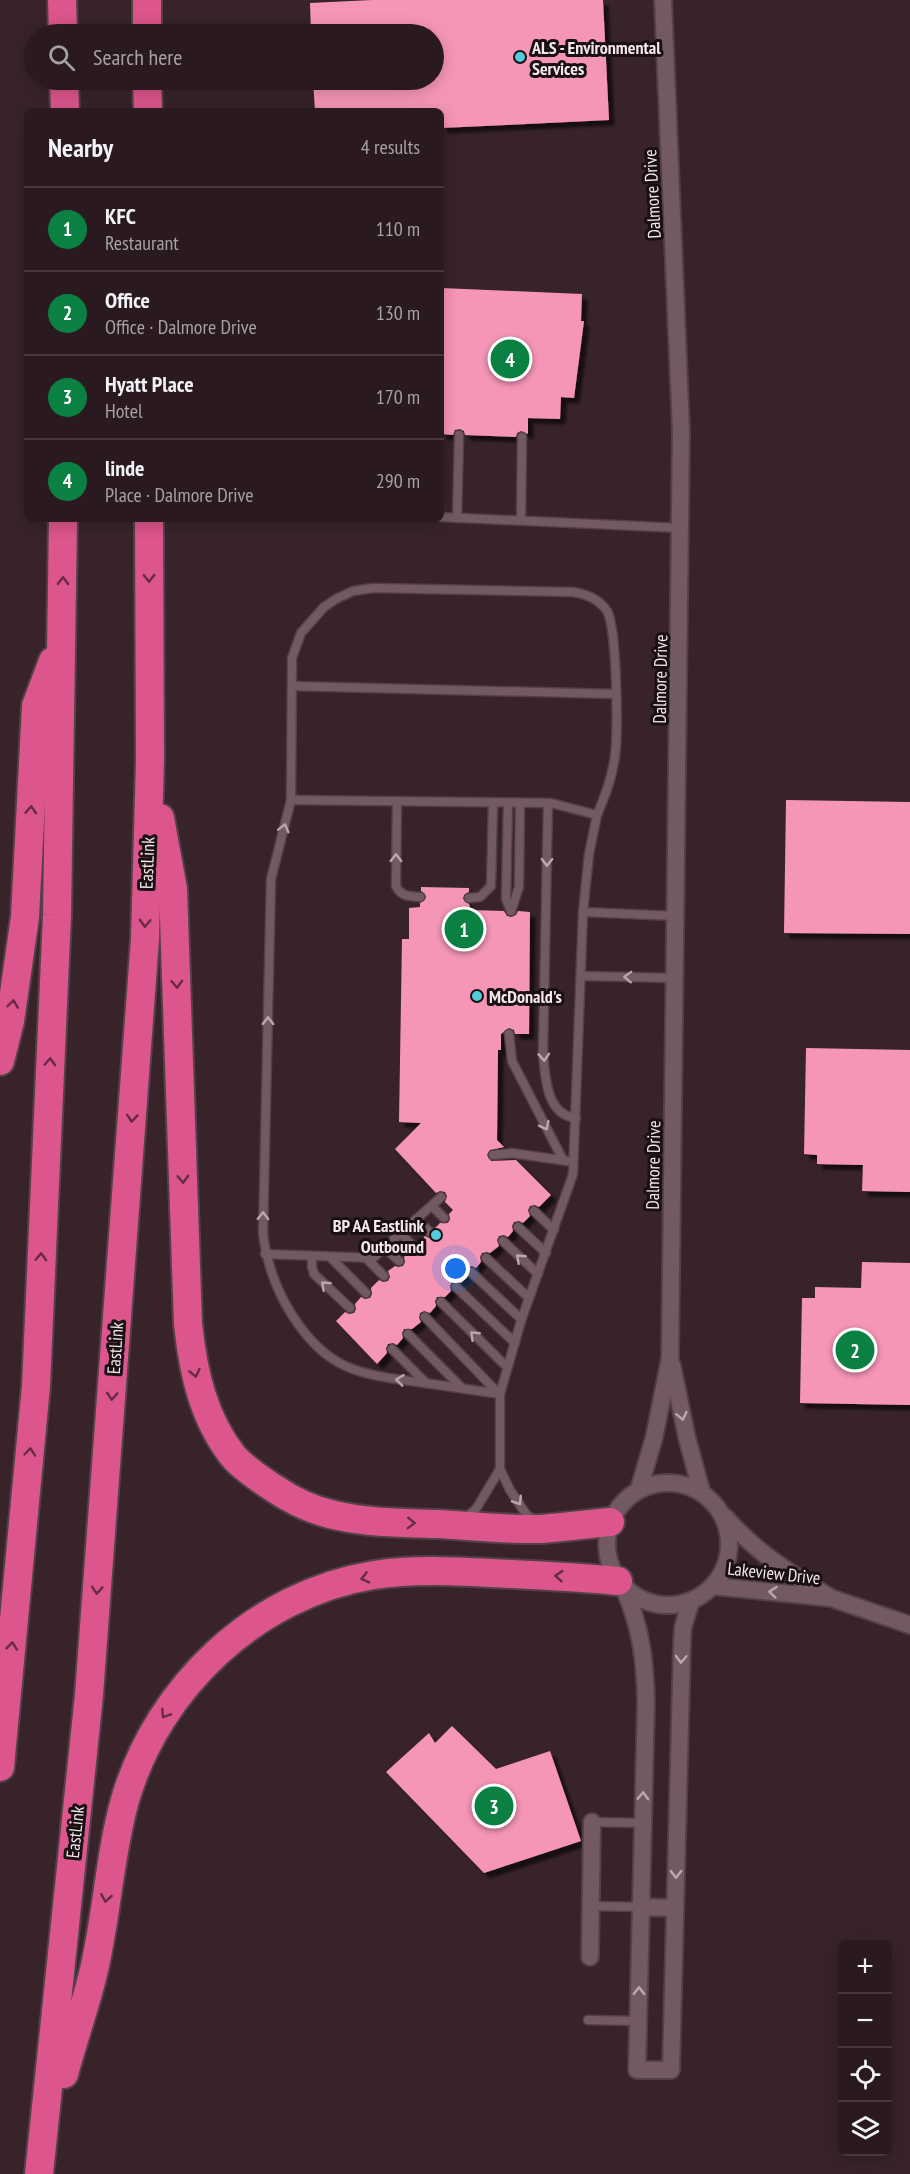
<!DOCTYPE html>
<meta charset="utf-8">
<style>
:root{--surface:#2a1a20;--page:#36272d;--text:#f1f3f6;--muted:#a5a1a5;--line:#46383e;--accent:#0b8043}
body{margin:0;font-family:"PT Sans Narrow",sans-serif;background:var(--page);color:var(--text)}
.controls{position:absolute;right:18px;bottom:18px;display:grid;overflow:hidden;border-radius:9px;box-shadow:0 3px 15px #0003}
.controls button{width:54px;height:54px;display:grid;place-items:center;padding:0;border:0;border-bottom:2px solid var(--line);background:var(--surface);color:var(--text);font:30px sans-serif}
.you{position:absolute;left:456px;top:1269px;width:21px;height:21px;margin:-15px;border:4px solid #fff;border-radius:50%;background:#1a73e8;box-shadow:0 0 0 9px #1a73e833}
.badge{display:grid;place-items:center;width:39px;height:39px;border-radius:50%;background:var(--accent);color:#fff;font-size:20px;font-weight:700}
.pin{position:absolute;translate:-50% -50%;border:3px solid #fff;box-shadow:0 2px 6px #0006}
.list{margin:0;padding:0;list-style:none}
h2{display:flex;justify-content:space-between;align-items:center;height:78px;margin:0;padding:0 24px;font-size:26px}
h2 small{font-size:20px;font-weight:400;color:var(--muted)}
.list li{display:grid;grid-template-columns:39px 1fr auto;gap:18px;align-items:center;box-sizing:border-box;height:84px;padding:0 24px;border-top:2px solid var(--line)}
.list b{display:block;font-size:22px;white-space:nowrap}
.list p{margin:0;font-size:20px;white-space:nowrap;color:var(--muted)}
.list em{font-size:20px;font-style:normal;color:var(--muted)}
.icon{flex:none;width:33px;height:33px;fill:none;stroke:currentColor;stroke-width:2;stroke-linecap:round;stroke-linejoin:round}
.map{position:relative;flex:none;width:910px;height:2174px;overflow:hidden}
.search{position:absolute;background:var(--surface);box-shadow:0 3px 15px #0003;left:24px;top:24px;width:420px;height:66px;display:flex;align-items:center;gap:15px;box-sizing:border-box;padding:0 21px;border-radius:33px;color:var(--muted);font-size:22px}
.panel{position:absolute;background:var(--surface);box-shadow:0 3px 15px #0003;left:24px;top:108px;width:420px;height:414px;border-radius:9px}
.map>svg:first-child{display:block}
.building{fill:#f696b7;filter:url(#shadow)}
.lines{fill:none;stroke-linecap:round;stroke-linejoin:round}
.service-casing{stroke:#534147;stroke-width:11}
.minor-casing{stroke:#534147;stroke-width:20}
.motorway-casing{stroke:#534147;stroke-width:32}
.service{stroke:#735a62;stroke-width:8}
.minor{stroke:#735a62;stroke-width:16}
.motorway{stroke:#dc558c;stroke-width:28}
.oneway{stroke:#672c43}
.oneway2{stroke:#bba8ad}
.poi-dot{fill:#53cbdb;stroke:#191013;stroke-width:2}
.labels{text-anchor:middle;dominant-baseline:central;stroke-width:6;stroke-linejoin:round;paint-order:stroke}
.poi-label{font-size:18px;font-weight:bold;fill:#f6e7eb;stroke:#191013;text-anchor:start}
.street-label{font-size:18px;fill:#f6e7eb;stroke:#191013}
</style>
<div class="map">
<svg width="910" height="2174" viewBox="0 0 910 2174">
<defs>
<filter id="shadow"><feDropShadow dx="5.5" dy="5.5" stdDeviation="1.5" flood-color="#0009"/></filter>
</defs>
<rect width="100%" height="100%" fill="#38232a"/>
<!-- building -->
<g class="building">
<path d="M372,0H603L609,120L441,128V111H315L313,80H434V34H311L310,3Z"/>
<path d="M441,288L582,294L581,321H584L574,398L561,397L560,419L528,418V434L521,431L517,433L516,437L465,435L464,431L460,429L455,430L453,435L441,434Z"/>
<path d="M786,800L910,802V934L784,933Z"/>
<path d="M421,887L469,888V892L464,895L463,899L469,904L471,910L504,911L507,916L511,917L516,915L518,911L530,912L529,1034H515L514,1030L509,1028L501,1034V1050H498L497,1140L504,1147L490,1150L487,1155L491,1161L516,1160L551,1195L539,1207L535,1205L530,1206L528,1210L530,1216L523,1223L519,1221L514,1222L512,1226L513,1231L508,1237L504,1235L499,1236L497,1240L499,1246L490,1253L487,1252L482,1253L480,1257L481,1262L476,1268L472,1266L467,1267L465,1271L467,1277L461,1283L457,1281L452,1282L450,1286L451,1291L445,1297H437L435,1301L436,1306L430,1313L424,1311L420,1313L419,1318L421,1322L412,1329H404L402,1333L403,1338L397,1345L393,1343L388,1344L386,1348L387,1353L377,1364L336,1321L345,1312L349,1314L354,1313L356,1309L355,1304L361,1297L365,1299L370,1298L372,1294L371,1288L379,1280L383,1282L388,1281L390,1277L388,1271L395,1266L398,1267L403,1266L405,1262L404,1257L409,1251L413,1253L418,1252L420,1248L419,1243L425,1236L429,1238L434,1237L436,1233L435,1228L440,1223H448L450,1219L449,1214L453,1210L445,1202L447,1196L445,1192L440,1191L436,1193L395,1149L421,1123L399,1122L402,939H409V908L420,907V903L426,898L425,894L421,891Z"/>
<path d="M806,1048L910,1050V1192L862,1191L863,1165L817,1164V1155L804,1154Z"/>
<path d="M862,1262L910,1263V1405L800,1403L802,1298H815V1287L861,1288Z"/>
<path d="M452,1726L496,1769L550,1751L581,1841L484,1873L386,1772L429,1733L435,1743Z"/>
</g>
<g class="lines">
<defs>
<g id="service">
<path d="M441,517L680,528"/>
<path d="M457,518L459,435"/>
<path d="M521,520L522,437"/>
<path d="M292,686L615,694"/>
<path d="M291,800L551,803L597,815L589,854L583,912L573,1174L521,1321L500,1394V1469L510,1490L526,1514L535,1521"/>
<path d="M397,801L396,886C401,897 410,896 420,897"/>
<path d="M508,803L506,899L511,911"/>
<path d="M548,803L543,1053C545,1076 546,1115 576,1118"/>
<path d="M469,898L480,897L491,886L493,803"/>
<path d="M511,911L519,887L520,803"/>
<path d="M583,912L676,916"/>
<path d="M581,976L675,978"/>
<path d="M509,1034L512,1061L563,1160"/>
<path d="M493,1155L512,1153L567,1161"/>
<path d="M432,1206L444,1218"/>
<path d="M534,1211L554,1230"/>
<path d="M416,1219L430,1232"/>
<path d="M518,1227L546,1253"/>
<path d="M400,1233L414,1247"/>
<path d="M503,1241L538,1274"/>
<path d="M385,1248L399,1261"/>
<path d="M265,1254L373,1258L441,1197"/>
<path d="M312,1256V1267L314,1274L350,1308"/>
<path d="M330,1257L366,1293"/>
<path d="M366,1258L384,1276"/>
<path d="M486,1258L529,1298"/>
<path d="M471,1272L521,1319"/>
<path d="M456,1287L515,1343"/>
<path d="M441,1302L507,1367"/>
<path d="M425,1317L499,1394"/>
<path d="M408,1334L462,1388"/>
<path d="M392,1349L426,1383"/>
<path d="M500,1394C473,1390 446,1386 418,1382C358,1374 327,1370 292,1315C276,1290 267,1264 263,1234L271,879L291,800L292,658L301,633L324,607L336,599L353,591L373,588L573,592C587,594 599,599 607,611C617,627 619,741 614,762C611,781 604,798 597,815"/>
<path d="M465,1518L476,1509L500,1469"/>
<path d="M592,1822L642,1823"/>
<path d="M591,1906L641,1907"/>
<path d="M588,2020L638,2021"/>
</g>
<g id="minor">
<path d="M672,1365L687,1438L702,1493"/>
<circle cx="668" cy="1544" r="61"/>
<path d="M639,1489L654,1438L670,1358L681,431L663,0"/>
<path d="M725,1517C757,1553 788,1572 828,1596"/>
<path d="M713,1586L831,1598L910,1625"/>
<path d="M624,1588C641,1628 645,1659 646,1702L637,2070H671L682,1644L683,1627L691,1601"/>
<path d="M641,1907L675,1908"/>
<path d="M590,1957L592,1822"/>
</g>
<g id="motorway">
<path d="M62,0L63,34"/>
<path d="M147,0V34"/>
<path d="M64,80L65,111"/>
<path d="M147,80L148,111"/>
<path d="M160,818L173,889L188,1324C193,1371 203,1418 233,1456C243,1468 259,1478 272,1487C291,1500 311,1510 334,1515C368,1523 403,1523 438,1524C472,1526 507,1530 542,1529C565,1527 588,1524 610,1522"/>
<path d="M0,1061L10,1021L25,917L36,706L53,661"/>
<path d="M0,1767L36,1386L57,915L63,519"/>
<path d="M64,2074C73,2040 85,2007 93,1974C107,1917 109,1857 125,1800C158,1687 256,1594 374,1575C412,1569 452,1571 491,1573C533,1575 575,1577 618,1581"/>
<path d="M39,2174L89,1695L145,939L150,760L149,519"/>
</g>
</defs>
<!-- service casing -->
<use href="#service" class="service-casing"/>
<!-- minor casing -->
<use href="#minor" class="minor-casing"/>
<!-- motorway casing -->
<use href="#motorway" class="motorway-casing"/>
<!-- service -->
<use href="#service" class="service"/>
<!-- minor -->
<use href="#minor" class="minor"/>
<!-- motorway -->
<use href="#motorway" class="motorway"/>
</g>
<!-- one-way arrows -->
<defs><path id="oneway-chevron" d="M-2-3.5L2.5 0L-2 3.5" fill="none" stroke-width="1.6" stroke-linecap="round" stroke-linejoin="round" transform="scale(1.5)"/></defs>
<g class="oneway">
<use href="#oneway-chevron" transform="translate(149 578) rotate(90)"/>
<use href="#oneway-chevron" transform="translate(63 581) rotate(-89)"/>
<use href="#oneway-chevron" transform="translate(31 810) rotate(-87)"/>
<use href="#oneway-chevron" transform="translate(145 923) rotate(92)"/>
<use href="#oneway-chevron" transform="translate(177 984) rotate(88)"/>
<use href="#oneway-chevron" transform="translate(13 1004) rotate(-82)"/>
<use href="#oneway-chevron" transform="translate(50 1062) rotate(-87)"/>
<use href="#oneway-chevron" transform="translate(132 1118) rotate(94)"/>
<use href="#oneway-chevron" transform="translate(183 1179) rotate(88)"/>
<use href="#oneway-chevron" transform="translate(41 1257) rotate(-88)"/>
<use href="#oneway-chevron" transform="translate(195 1373) rotate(77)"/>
<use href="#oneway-chevron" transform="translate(112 1396) rotate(94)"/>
<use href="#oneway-chevron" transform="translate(30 1452) rotate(-85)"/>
<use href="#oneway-chevron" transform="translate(411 1523) rotate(2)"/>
<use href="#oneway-chevron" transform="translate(559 1576) rotate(-176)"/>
<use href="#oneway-chevron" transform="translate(365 1578) rotate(166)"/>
<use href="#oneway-chevron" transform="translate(97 1590) rotate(94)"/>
<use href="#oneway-chevron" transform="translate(12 1646) rotate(-84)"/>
<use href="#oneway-chevron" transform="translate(165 1714) rotate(123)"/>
<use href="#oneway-chevron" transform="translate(106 1898) rotate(100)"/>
</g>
<g class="oneway2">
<use href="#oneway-chevron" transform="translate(284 828) rotate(-76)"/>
<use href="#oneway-chevron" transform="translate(396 858) rotate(-89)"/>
<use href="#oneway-chevron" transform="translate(547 862) rotate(91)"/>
<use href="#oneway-chevron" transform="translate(628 977) rotate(-178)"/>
<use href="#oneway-chevron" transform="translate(268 1021) rotate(-89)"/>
<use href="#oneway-chevron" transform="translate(544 1057) rotate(86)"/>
<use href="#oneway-chevron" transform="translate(545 1126) rotate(63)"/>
<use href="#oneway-chevron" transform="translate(263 1216) rotate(-89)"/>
<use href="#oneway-chevron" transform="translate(520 1258) rotate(-137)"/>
<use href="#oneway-chevron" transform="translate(325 1285) rotate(-137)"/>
<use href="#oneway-chevron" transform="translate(474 1335) rotate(-136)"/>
<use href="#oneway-chevron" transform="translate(400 1380) rotate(-173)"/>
<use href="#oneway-chevron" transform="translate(682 1416) rotate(78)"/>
<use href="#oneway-chevron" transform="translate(518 1501) rotate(57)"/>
<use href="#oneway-chevron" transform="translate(773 1592) rotate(-174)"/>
<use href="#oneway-chevron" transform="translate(681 1659) rotate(92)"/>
<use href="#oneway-chevron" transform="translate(643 1796) rotate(-88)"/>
<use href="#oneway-chevron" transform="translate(676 1874) rotate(91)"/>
<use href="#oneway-chevron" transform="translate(639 1991) rotate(-89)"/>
</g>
<!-- markers -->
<g class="poi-dot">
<circle cx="520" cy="57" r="6"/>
<circle cx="477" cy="996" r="6"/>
<circle cx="436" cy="1235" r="6"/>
</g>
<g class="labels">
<!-- poi labels -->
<g class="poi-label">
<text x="532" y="47">ALS - Environmental<tspan x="532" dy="21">Services</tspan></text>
<text x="489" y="996">McDonald's</text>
<text x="424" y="1225" text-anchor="end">BP AA Eastlink<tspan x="424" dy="21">Outbound</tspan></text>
</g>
<!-- street labels -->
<g class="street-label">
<text transform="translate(652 194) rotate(-93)">Dalmore Drive</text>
<text transform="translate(660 679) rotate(-89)">Dalmore Drive</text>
<text transform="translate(147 863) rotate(-88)">EastLink</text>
<text transform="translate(653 1165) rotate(-89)">Dalmore Drive</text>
<text transform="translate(115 1348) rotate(-86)">EastLink</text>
<text transform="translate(774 1573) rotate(6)">Lakeview Drive</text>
<text transform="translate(75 1832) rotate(-84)">EastLink</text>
</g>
</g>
</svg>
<div class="controls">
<button>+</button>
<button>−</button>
<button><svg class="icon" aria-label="locate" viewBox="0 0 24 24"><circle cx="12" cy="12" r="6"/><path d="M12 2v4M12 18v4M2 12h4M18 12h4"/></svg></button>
<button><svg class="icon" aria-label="layers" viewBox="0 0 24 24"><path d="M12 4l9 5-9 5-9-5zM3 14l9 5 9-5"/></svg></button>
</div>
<div class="you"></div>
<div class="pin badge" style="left:464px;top:929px">1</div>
<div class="pin badge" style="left:855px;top:1350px">2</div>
<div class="pin badge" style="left:494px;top:1806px">3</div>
<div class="pin badge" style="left:510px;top:359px">4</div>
<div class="search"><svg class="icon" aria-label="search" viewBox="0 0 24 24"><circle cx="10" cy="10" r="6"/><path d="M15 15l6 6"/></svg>Search here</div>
<section class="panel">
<h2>Nearby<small>4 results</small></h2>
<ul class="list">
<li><span class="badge">1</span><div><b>KFC</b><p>Restaurant</p></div><em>110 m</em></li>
<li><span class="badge">2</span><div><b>Office</b><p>Office · Dalmore Drive</p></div><em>130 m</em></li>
<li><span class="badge">3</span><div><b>Hyatt Place</b><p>Hotel</p></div><em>170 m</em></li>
<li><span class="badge">4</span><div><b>linde</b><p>Place · Dalmore Drive</p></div><em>290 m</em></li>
</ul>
</section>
</div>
